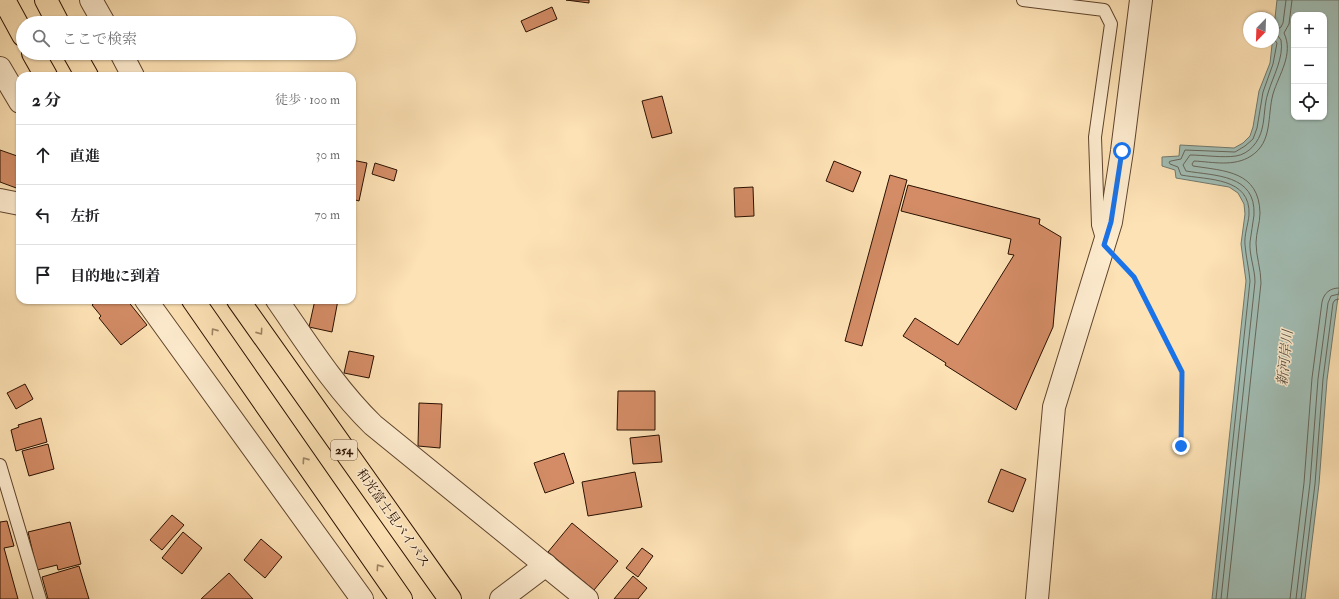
<!DOCTYPE html>
<html lang="ja">
<meta charset="utf-8">
<style>
:root{--surface:#fff;--page:#f2f2f2;--text:#202124;--muted:#757577;--line:#e0e0e0}
body{margin:0;font-family:"IM FELL Double Pica","Noto Serif JP",serif;background:var(--page);color:var(--text)}
.controls{position:absolute;right:12px;top:12px;display:grid;overflow:hidden;border-radius:8px;box-shadow:0 1px 3px #0004}
.controls button{width:36px;height:36px;display:grid;place-items:center;padding:0;border:0;border-bottom:1px solid var(--line);background:var(--surface);color:var(--text);font:20px sans-serif}
.compass{position:absolute;left:1243px;top:12px;width:36px;height:36px;border-radius:50%;background:var(--surface);box-shadow:0 1px 3px #0004;rotate:203deg}
.stop{position:absolute;width:12px;height:12px;margin:-9px;border:3px solid #1a73e8;border-radius:50%;background:#fff}
.stop.end{background:#1a73e8;border-color:#fff;box-shadow:0 1px 4px #0008}
.list{margin:0;padding:0;list-style:none}
h2{display:flex;justify-content:space-between;align-items:center;height:52px;margin:0;padding:0 16px;font-size:17px}
h2 small{font-size:13px;font-weight:400;color:var(--muted)}
.list li{display:grid;grid-template-columns:26px 1fr auto;gap:12px;align-items:center;box-sizing:border-box;height:60px;padding:0 16px;border-top:1px solid var(--line)}
.list b{display:block;font-size:15px;white-space:nowrap}
.list em{font-size:13px;font-style:normal;color:var(--muted)}
.icon{flex:none;width:22px;height:22px;fill:none;stroke:currentColor;stroke-width:2;stroke-linecap:round;stroke-linejoin:round}
.map{position:relative;flex:none;width:1339px;height:599px;overflow:hidden}
.search{position:absolute;background:var(--surface);box-shadow:0 1px 3px #0004;left:16px;top:16px;width:340px;height:44px;display:flex;align-items:center;gap:10px;box-sizing:border-box;padding:0 14px;border-radius:22px;color:var(--muted);font-size:15px}
.panel{position:absolute;background:var(--surface);box-shadow:0 1px 3px #0004;left:16px;top:72px;width:340px;height:232px;border-radius:12px}
.map>svg:first-child{display:block}
.water{fill:#a1bdb4;stroke:#71786c;fill-rule:evenodd}
.lines{fill:none;stroke-linecap:round;stroke-linejoin:round}
.shore{stroke:#66665a;stroke-width:1}
.building{fill:#d38c66;stroke:#2a1000}
.service-casing{stroke:#5f442d;stroke-width:14}
.minor-casing{stroke:#5f442d;stroke-width:24}
.tertiary-casing{stroke:#5f442d;stroke-width:24}
.trunk-casing{stroke:#2a1000;stroke-width:24}
.path{stroke:#2a1000;stroke-width:2.5;stroke-dasharray:3 2;stroke-linecap:butt}
.service{stroke:#feeccf;stroke-width:12}
.minor{stroke:#feeccf;stroke-width:22}
.tertiary{stroke:#feeccf;stroke-width:22}
.trunk{stroke:#fde2b5;stroke-width:22}
.oneway{stroke:#9e8464}
.route{stroke:#1a73e8;stroke-width:5}
.labels{text-anchor:middle;dominant-baseline:central;stroke-width:3;stroke-linejoin:round;paint-order:stroke}
.shield{fill:#feeccf;stroke:#6a523e;stroke-width:1}
.shield-label{font-size:12px;font-weight:bold;fill:#2a1000}
.street-label{font-size:13px;fill:#2a1000;stroke:#feeccf}
.water-label{font-size:14px;font-style:italic;fill:#544d3f;stroke:#feeccf}
</style>
<div class="map">
<svg width="1339" height="599" viewBox="0 0 1339 599">
<rect width="100%" height="100%" fill="#fde2b5"/>
<filter id="stains"><feTurbulence type="fractalNoise" baseFrequency=".005" numOctaves="4"/><feColorMatrix values="0 0 0 0 .2 0 0 0 0 .09 0 0 0 0 .02 0 0 0 .5 -.17"/></filter>
<radialGradient id="worn" r=".72"><stop offset=".6" stop-color="#630" stop-opacity="0"/><stop offset="1" stop-color="#630" stop-opacity=".3"/></radialGradient>
<!-- water -->
<path class="water" d="M1277,0H1339V289L1327,380L1319,484L1305,599H1212L1246,281L1241,244L1245,214L1244,204L1238,193L1229,187L1176,178L1175,170L1162,166V157L1179,156L1180,145L1234,148L1243,143L1250,136L1253,127L1259,91L1270,63ZM1294,15H1324V117H1294Z"/>
<g class="lines">
<!-- shore -->
<g class="shore">
<path d="M1216,599L1250,281C1249,269 1246,257 1245,245C1244,235 1248,225 1249,215C1251,177 1208,180 1181,175L1178,167L1170,164L1169,162L1171,161L1181,159L1185,150L1235,152L1245,146L1253,139L1257,128L1263,92L1273,64L1277,43L1273,38"/>
<path d="M1221,599L1255,282C1255,269 1249,255 1250,242C1251,233 1253,224 1254,215C1256,174 1215,176 1186,171L1183,165L1190,155C1203,155 1223,158 1236,156C1249,154 1259,142 1262,129C1265,117 1264,105 1268,93C1273,76 1284,58 1281,40L1274,31L1281,27L1283,23L1286,0"/>
<path d="M1227,599L1261,283C1261,269 1256,256 1256,243C1256,233 1260,223 1260,213C1259,171 1225,171 1193,166L1192,164L1194,161C1213,162 1234,167 1251,156C1273,142 1267,116 1273,94C1279,74 1294,54 1284,33L1289,24L1292,0"/>
<path d="M1290,599L1304,483L1312,378L1322,302C1324,293 1330,288 1339,288"/>
<path d="M1296,599L1310,483L1318,379L1328,303L1331,296L1339,294"/>
<path d="M1301,599L1315,484L1323,379L1333,303L1335,300L1339,299"/>
</g>
</g>
<!-- building -->
<g class="building">
<path d="M566,0H589V3Z"/>
<path d="M552,7L557,19L526,32L521,21Z"/>
<path d="M662,96L672,133L652,138L642,101Z"/>
<path d="M0,150L20,157V184L19,189L0,182Z"/>
<path d="M352,160L367,163L359,201L352,199Z"/>
<path d="M834,161L861,172L853,192L826,181Z"/>
<path d="M375,163L397,170L394,181L372,174Z"/>
<path d="M890,175L907,180L862,346L845,341Z"/>
<path d="M908,185L1040,219L1039,224L1061,237L1053,327L1016,410L945,365L946,363L903,336L915,318L958,345L1014,255L1008,254L1011,239L901,211Z"/>
<path d="M753,187L754,216L735,217L734,188Z"/>
<path d="M98,300H127L147,325L121,345L99,318L101,316L92,305Z"/>
<path d="M315,300H338L332,332L309,327Z"/>
<path d="M349,351L374,356L369,378L344,373Z"/>
<path d="M25,384L33,399L16,409L7,393Z"/>
<path d="M618,391H655V430H617Z"/>
<path d="M419,403L442,404L440,448L418,446Z"/>
<path d="M41,418L47,442L16,451L11,430L19,427L18,425Z"/>
<path d="M659,435L662,462L633,464L630,438Z"/>
<path d="M48,444L54,469L29,476L22,451Z"/>
<path d="M564,453L574,483L545,493L534,463Z"/>
<path d="M1001,469L1026,479L1013,512L988,502Z"/>
<path d="M635,472L642,507L588,516L582,482Z"/>
<path d="M172,515L184,525L162,550L150,540Z"/>
<path d="M7,521L14,546L4,548L18,599H0V522Z"/>
<path d="M70,522L81,564L58,570L57,565L37,570L28,532Z"/>
<path d="M572,523L618,561L594,590L548,552Z"/>
<path d="M183,532L202,548L182,574L162,558Z"/>
<path d="M261,539L282,557L265,578L244,560Z"/>
<path d="M642,548L653,556L638,577L626,568Z"/>
<path d="M79,566L89,599H48L42,577Z"/>
<path d="M229,573L253,599H201Z"/>
<path d="M633,576L647,588L638,599H614Z"/>
</g>
<g class="lines">
<defs>
<g id="service">
<path d="M1023,0L1104,10L1111,24L1095,137L1098,225L1103,242"/>
<path d="M0,465L40,599"/>
</g>
<g id="minor">
<path d="M91,0L104,23"/>
<path d="M121,53L133,76"/>
<path d="M0,68L20,102"/>
<path d="M146,300L362,599"/>
<path d="M277,300C307,343 335,388 373,425L587,599"/>
<path d="M501,599L546,565"/>
<path d="M1037,599L1054,407L1111,222L1122,151L1141,0"/>
</g>
<path id="tertiary" d="M0,200L20,204"/>
<g id="trunk">
<path d="M4,0L23,35"/>
<path d="M46,0L58,23"/>
<path d="M33,53L46,76"/>
<path d="M74,53L87,76"/>
<path d="M193,300L401,599"/>
<path d="M238,300L450,599"/>
</g>
</defs>
<!-- service casing -->
<use href="#service" class="service-casing"/>
<!-- minor casing -->
<use href="#minor" class="minor-casing"/>
<!-- tertiary casing -->
<use href="#tertiary" class="tertiary-casing"/>
<!-- trunk casing -->
<use href="#trunk" class="trunk-casing"/>
<!-- path -->
<path class="path" d="M1121,263L1134,277L1182,372L1181,447"/>
<!-- service -->
<use href="#service" class="service"/>
<!-- minor -->
<use href="#minor" class="minor"/>
<!-- tertiary -->
<use href="#tertiary" class="tertiary"/>
<!-- trunk -->
<use href="#trunk" class="trunk"/>
</g>
<!-- one-way arrows -->
<defs><path id="oneway-chevron" d="M-2-3.5L2.5 0L-2 3.5" fill="none" stroke-width="1.6" stroke-linecap="round" stroke-linejoin="round"/></defs>
<g class="oneway">
<use href="#oneway-chevron" transform="translate(214 331) rotate(-125)"/>
<use href="#oneway-chevron" transform="translate(260 332) rotate(55)"/>
<use href="#oneway-chevron" transform="translate(305 460) rotate(-125)"/>
<use href="#oneway-chevron" transform="translate(379 567) rotate(-125)"/>
</g>
<g class="lines">
<!-- route -->
<path class="route" d="M1122,151L1111,222L1104,245L1134,277L1182,372L1181,446"/>
</g>
<g class="labels">
<!-- shield labels -->
<rect class="shield" x="331" y="440" width="26" height="20" rx="3"/>
<g class="shield-label">
<text x="344" y="450">254</text>
</g>
<!-- street labels -->
<g class="street-label">
<text transform="translate(393 518) rotate(55)">和光富士見バイパス</text>
</g>
<!-- water labels -->
<g class="water-label">
<text transform="translate(1285 358) rotate(-84)">新河岸川</text>
</g>
</g>
<rect width="100%" height="100%" filter="url(#stains)"/>
<rect width="100%" height="100%" fill="url(#worn)"/>
</svg>
<div class="controls">
<button>+</button>
<button>−</button>
<button><svg class="icon" aria-label="locate" viewBox="0 0 24 24"><circle cx="12" cy="12" r="6"/><path d="M12 2v4M12 18v4M2 12h4M18 12h4"/></svg></button>
</div>
<svg class="compass" viewBox="-18 -18 36 36"><path d="M0-13l5 13h-10z" fill="#e53935"/><path d="M0 13l5-13h-10z" fill="#757577"/></svg>
<div class="stop" style="left:1122px;top:151px"></div>
<div class="stop end" style="left:1181px;top:446px"></div>
<div class="search"><svg class="icon" aria-label="search" viewBox="0 0 24 24"><circle cx="10" cy="10" r="6"/><path d="M15 15l6 6"/></svg>ここで検索</div>
<section class="panel">
<h2>2 分<small>徒歩 · 100 m</small></h2>
<ul class="list">
<li><svg class="icon" aria-label="ahead" viewBox="0 0 24 24"><path d="M12 20V5M6 11l6-6 6 6"/></svg><div><b>直進</b></div><em>30 m</em></li>
<li><svg class="icon" aria-label="left" viewBox="0 0 24 24"><path d="M17 20v-9H6M10 6l-5 5 5 5"/></svg><div><b>左折</b></div><em>70 m</em></li>
<li><svg class="icon" aria-label="arrive" viewBox="0 0 24 24"><path d="M6 21V4h12l-3 4 3 4H6"/></svg><div><b>目的地に到着</b></div></li>
</ul>
</section>
</div>
